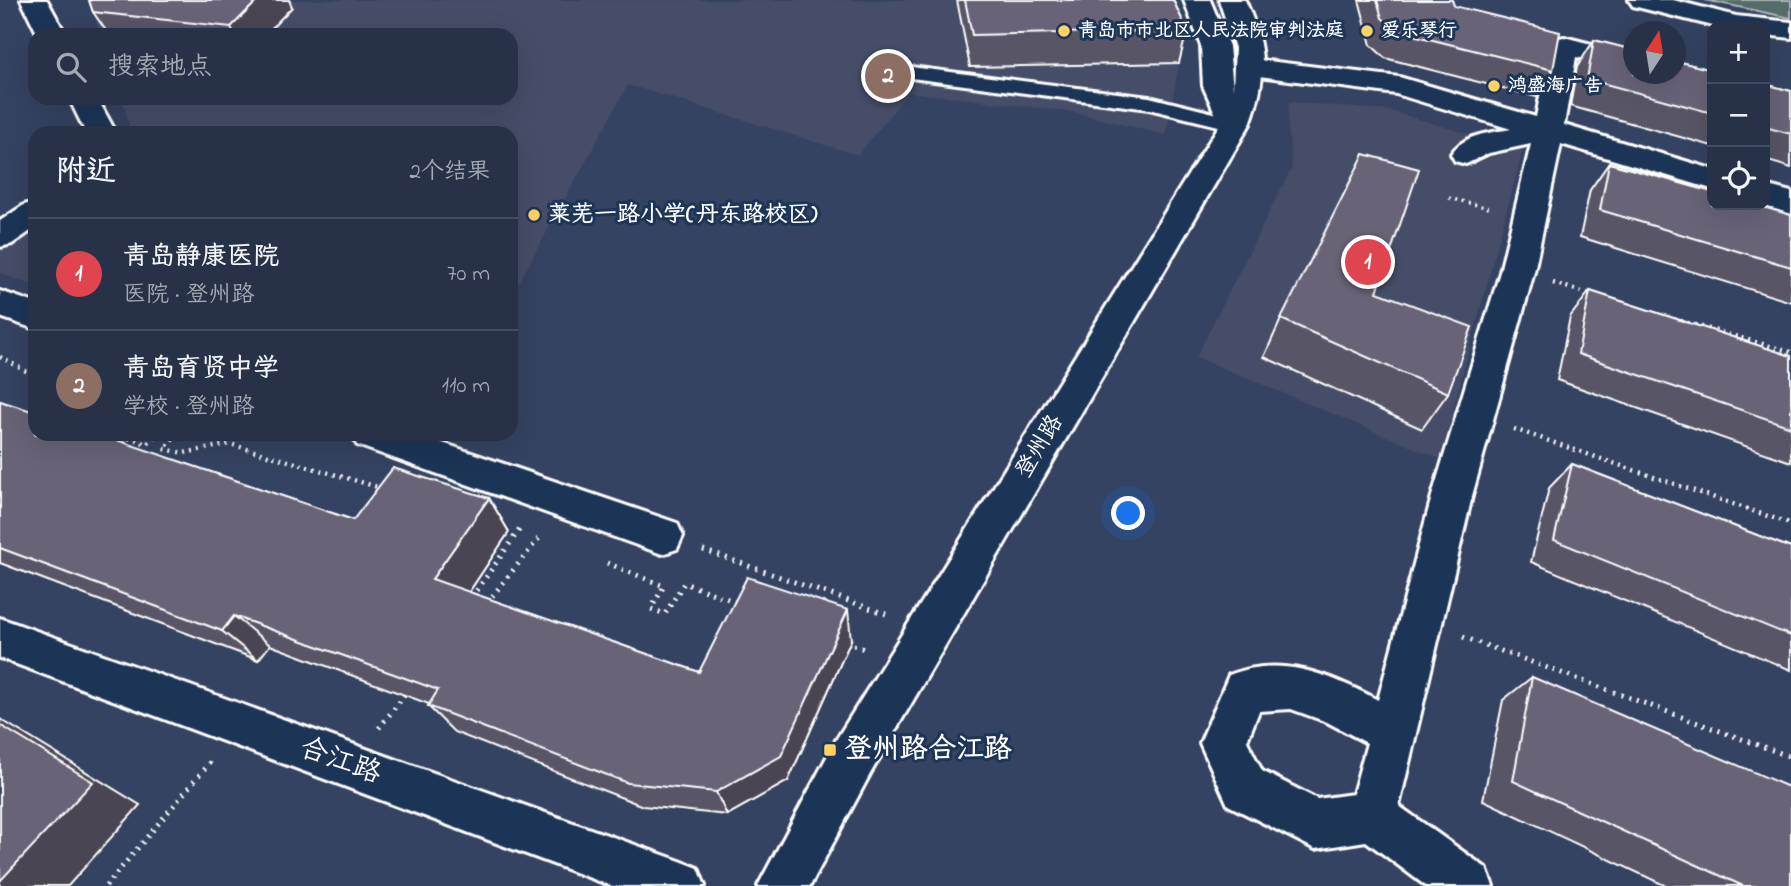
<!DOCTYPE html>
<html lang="zh">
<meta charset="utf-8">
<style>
:root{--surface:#273249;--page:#333e53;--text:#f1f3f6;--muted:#a4aab4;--line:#434d61;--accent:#ffd166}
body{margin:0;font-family:"Indie Flower","LXGW WenKai TC",sans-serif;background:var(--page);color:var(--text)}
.controls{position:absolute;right:21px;top:21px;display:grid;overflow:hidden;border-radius:14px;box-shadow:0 7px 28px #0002}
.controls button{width:63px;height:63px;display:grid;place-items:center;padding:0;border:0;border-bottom:2px solid var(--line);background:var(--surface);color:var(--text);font:35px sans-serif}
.compass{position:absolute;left:1623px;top:21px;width:63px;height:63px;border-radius:50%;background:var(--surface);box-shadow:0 7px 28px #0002;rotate:12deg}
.you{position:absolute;left:1129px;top:514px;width:24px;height:24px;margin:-18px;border:5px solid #fff;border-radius:50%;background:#1a73e8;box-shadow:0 0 0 10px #1a73e833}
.badge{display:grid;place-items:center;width:46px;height:46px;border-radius:50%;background:var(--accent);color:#fff;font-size:23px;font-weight:700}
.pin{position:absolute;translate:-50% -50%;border:4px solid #fff;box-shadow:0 2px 7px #0006}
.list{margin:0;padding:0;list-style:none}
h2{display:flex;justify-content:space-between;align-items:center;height:91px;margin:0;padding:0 28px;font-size:30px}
h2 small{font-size:23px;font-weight:400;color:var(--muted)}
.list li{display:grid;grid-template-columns:46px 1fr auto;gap:21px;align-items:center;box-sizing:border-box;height:112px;padding:0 28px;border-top:2px solid var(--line)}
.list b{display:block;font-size:26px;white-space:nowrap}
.list p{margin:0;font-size:23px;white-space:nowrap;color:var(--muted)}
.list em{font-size:23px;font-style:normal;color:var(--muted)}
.icon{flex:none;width:38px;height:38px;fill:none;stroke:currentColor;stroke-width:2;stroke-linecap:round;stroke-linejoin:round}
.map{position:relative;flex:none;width:1791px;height:886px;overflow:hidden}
.search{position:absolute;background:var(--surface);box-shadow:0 7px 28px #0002;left:28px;top:28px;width:490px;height:77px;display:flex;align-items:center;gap:18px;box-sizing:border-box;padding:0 24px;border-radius:21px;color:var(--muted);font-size:26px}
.panel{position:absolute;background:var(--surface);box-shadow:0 7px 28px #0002;left:28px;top:126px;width:490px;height:315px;border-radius:21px}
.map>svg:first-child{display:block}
.built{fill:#444d68}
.green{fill:#546d6a;stroke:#aab6b4;stroke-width:2}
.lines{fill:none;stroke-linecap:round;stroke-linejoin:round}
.service-casing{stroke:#fff;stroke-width:6}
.minor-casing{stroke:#fff;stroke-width:6}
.tertiary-casing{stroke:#fff;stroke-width:6}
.secondary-casing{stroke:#fff;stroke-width:6}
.path-far2{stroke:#fff;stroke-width:3.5;stroke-dasharray:2 4.5;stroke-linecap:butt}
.path-far1{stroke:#fff;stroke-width:4.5;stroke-dasharray:2 5;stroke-linecap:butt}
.path{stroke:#fff;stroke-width:5;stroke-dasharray:2 6;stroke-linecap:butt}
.service{fill:#1d3557;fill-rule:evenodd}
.minor{fill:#1d3557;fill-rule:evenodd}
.tertiary{fill:#1d3557;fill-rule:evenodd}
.secondary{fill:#1d3557;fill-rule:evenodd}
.wall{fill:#595566;stroke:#fff;stroke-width:2}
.shaded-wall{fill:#494553;stroke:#fff;stroke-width:2}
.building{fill:#686377;stroke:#fff;stroke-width:2}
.poi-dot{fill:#ffd166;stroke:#1d3557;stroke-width:2.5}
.labels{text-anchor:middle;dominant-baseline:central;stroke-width:6;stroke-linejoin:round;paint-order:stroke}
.far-poi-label{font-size:19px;font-weight:bold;fill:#fff;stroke:#1d3557;text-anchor:start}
.poi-label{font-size:23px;font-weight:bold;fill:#fff;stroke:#1d3557;text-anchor:start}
.street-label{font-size:23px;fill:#fff;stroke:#1d3557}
.near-poi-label{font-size:28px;font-weight:bold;fill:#fff;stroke:#1d3557;text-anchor:start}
.near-street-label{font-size:28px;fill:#fff;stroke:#1d3557}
</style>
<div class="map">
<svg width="1791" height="886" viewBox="0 0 1791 886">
<rect width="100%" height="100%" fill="#344361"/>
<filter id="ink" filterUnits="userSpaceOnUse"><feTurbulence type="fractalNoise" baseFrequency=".0143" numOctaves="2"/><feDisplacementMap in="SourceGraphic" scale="14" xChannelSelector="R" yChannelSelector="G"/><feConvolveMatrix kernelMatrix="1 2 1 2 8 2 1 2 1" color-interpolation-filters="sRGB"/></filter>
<g filter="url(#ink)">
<!-- built -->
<g class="built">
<path d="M88,0H957L970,67L1179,63L1166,135L1072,112L909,92L858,155L628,85L511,297V133H131L122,98H511V35H101Z"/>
<path d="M1289,102L1391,111L1523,150L1440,459L1196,357L1292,167L1288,126Z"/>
<path d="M35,229V286L0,273V251Z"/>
</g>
<!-- green -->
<path class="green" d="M1705,0H1791V18Z"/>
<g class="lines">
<defs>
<path id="service" d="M895,65L1149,97L1242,120L1245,124L1242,128L1235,130L1149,109L888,75L885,71Z"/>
<g id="minor">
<path d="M21,0H47L66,35H38Z"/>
<path d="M1629,0H1673L1736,16L1791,22V38L1765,35V26H1713L1633,6Z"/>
<path d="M1564,37L1634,55V72L1576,57L1564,125L1712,169V189L1561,144L1534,272L1472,496L1399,806L1486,868L1493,886H1426L1366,841L1315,849L1228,805L1200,743L1229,675C1281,654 1331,675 1378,700L1432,496L1500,272L1531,144L1489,153L1466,164L1455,161L1451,154C1464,134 1490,133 1511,129L1396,94L1251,75L1241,73L1237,67L1241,61L1251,59L1399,77L1536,117L1550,45L1554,39ZM1291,709L1327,722L1367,743L1353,794L1317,799L1262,771L1247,741L1259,711Z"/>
<path d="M69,98H97L114,129L113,133H83L84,129Z"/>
<path d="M1765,185L1791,192V214L1761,205H1765Z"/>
<path d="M35,202V228L12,244L0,247V221L24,205Z"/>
<path d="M0,291L35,303V329L0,317Z"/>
<path d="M352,434H416L677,523L683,536L677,549L662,554L357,445Z"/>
</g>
<path id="tertiary" d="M0,618L680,861L698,868L705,886H612L0,658Z"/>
<path id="secondary" d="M1184,0H1210L1229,46L1233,89L1235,48L1219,0H1245C1266,47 1268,75 1250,124L870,774L810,886H758L836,740L1220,124L1203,86L1201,46Z"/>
</defs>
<!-- service casing -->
<use href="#service" class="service-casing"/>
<!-- minor casing -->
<use href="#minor" class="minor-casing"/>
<!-- tertiary casing -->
<use href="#tertiary" class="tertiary-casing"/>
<!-- secondary casing -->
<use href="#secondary" class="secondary-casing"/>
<!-- path-far2 -->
<path class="path-far2" d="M1449,198L1493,209"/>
<!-- path-far1 -->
<g class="path-far1">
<path d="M1553,283L1592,295"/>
<path d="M1674,319L1791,352"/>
<path d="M0,357L35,376"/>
<path d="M1514,429L1791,524"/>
<path d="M115,434L147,444L157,434"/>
<path d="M178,434L164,449L184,453L230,444L381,488"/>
</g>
<!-- path -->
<g class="path">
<path d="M1786,522L1791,524"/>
<path d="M703,550L886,614"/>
<path d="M607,563L664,586L651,609L665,614L684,583L739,603"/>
<path d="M472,597L520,529"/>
<path d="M486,600H489L540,537"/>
<path d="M1463,637L1791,757"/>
<path d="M846,642L864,649"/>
<path d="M379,728L408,691"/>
<path d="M106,886L211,761"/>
</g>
<!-- service -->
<use href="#service" class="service"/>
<!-- minor -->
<use href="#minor" class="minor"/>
<!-- tertiary -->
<use href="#tertiary" class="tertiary"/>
<!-- secondary -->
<use href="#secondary" class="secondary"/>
</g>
<!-- wall -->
<g class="wall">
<path d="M89,0H289L292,7L265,35H109L93,12Z"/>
<path d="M957,0H1173L1187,30L1179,63L970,67Z"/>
<path d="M1359,0H1452L1454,6L1553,70L1537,97L1385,58L1371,45Z"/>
<path d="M1594,40L1712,70V146L1570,106L1577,67Z"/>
<path d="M1765,84L1791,91V168L1765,160Z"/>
<path d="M1609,163L1791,215V302L1580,237L1590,190Z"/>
<path d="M1590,291L1791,356V462L1557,380L1570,317Z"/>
<path d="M1377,292L1448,393L1422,429L1264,357L1281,319Z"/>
<path d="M0,401L353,520L489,498L509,532L469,592L699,672L851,640L788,781L727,815L643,806L454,732L428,706L429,704L270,645L258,660L0,563Z"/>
<path d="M1572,464L1791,548V670L1531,562L1549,488Z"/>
<path d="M1532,677L1791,886H1666L1483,800L1503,700Z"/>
</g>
<!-- shaded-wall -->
<g class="shaded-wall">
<path d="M258,0H289L292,7L265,35H235L231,27Z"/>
<path d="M489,498L509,532L457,610L432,579Z"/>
<path d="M848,610L851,640L788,781L727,815L716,792Z"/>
<path d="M234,616L270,645L258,660L222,631Z"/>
<path d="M0,719L140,805L68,886H0Z"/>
</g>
<!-- building -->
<g class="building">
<path d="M89,0H258L231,27L93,12Z"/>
<path d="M965,0H1173L1187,30L972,35Z"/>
<path d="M1377,0H1452L1454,6L1560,32L1553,70L1397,31L1382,18Z"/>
<path d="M1594,40L1634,50V74H1676V61L1712,70V113L1587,79Z"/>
<path d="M1765,84L1791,91V134L1765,127Z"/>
<path d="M1364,154L1419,169L1377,292L1472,327L1448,393L1281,319Z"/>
<path d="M1609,163L1712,192V205H1756L1791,215V267L1600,210Z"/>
<path d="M1590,291L1791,356V427L1578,354Z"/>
<path d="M0,401L35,412V434H99L353,520L393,468L489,498L432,579L699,672L747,577L848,610L781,756L716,792L628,783L428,706L438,690L234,616L222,631L0,548Z"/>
<path d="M1572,464L1791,548V636L1554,540Z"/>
<path d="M1532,677L1791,788V886H1743L1513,781Z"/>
<path d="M0,725L93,782L0,881Z"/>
</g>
</g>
<!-- markers -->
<g class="poi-dot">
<circle cx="1064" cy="31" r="7"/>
<circle cx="1367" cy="31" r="7"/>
<circle cx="1494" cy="86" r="7"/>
<circle cx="534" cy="215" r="7"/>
<rect x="823" y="743" width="14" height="14" rx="3.5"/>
</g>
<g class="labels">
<!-- far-poi labels -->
<g class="far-poi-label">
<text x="1078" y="31">青岛市市北区人民法院审判法庭</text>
<text x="1381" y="31">爱乐琴行</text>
<text x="1508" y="86">鸿盛海广告</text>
</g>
<!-- poi labels -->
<g class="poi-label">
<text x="548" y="215">莱芜一路小学(丹东路校区)</text>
</g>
<!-- street labels -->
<g class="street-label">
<text transform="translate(1040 447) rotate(-59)">登州路</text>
</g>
<!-- near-poi labels -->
<g class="near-poi-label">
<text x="844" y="750">登州路合江路</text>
</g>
<!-- near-street labels -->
<g class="near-street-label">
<text transform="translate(340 762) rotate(20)">合江路</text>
</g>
</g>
</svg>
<div class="controls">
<button>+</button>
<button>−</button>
<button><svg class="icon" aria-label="locate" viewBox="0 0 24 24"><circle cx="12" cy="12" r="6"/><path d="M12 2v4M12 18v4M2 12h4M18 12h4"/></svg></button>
</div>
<svg class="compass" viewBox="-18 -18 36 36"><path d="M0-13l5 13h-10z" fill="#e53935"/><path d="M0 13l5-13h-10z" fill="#a4aab4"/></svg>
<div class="you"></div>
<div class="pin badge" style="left:1368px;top:262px;background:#e0444e">1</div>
<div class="pin badge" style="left:888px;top:76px;background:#8d6e63">2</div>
<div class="search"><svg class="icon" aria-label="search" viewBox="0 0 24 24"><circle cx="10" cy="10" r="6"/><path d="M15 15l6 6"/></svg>搜索地点</div>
<section class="panel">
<h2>附近<small>2个结果</small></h2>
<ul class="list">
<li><span class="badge" style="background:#e0444e">1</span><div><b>青岛静康医院</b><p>医院 · 登州路</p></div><em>70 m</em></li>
<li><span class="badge" style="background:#8d6e63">2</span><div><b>青岛育贤中学</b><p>学校 · 登州路</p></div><em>110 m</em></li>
</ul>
</section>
</div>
